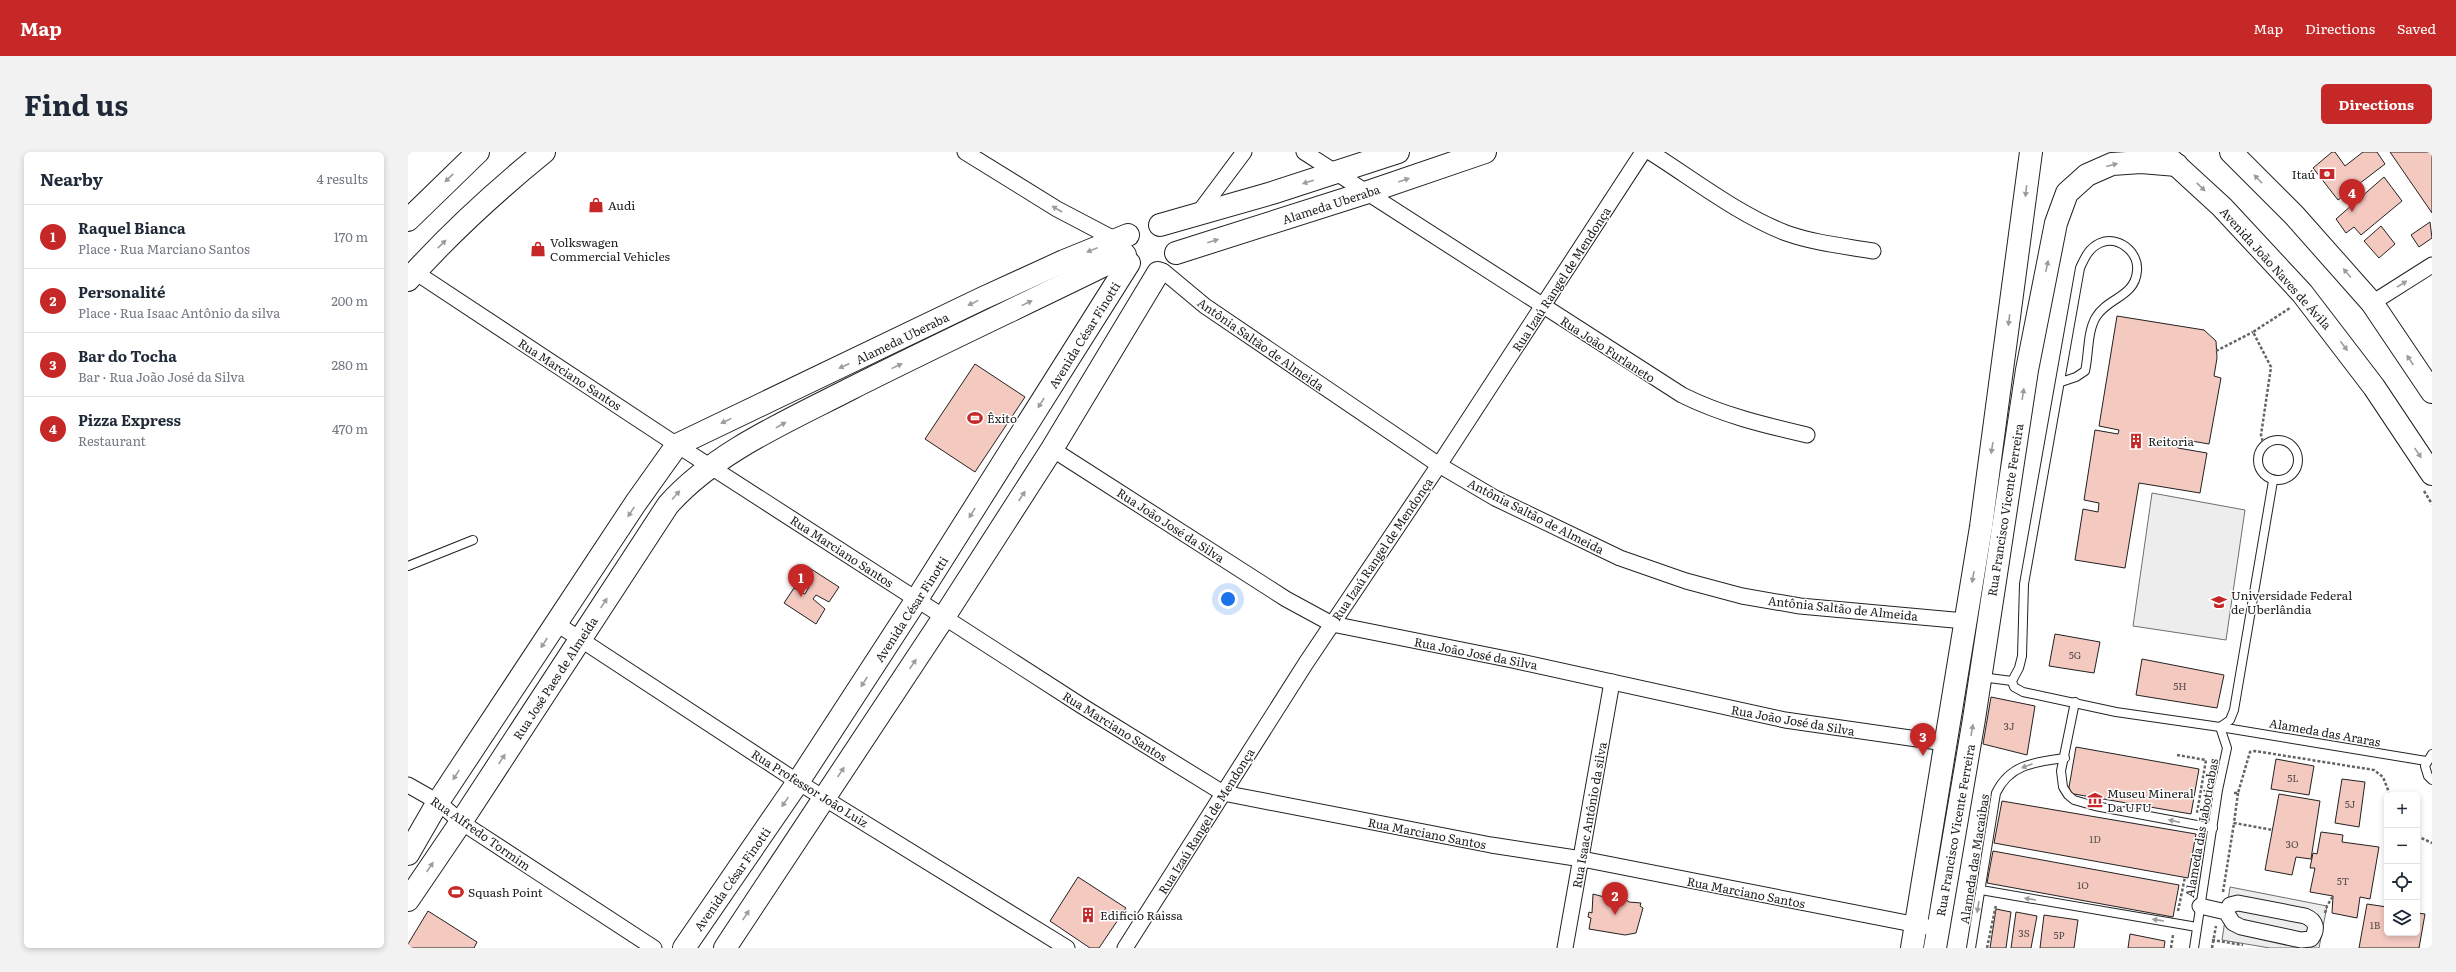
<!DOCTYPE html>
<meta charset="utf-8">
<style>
:root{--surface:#fff;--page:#f2f2f3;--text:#1f2937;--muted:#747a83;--line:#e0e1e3;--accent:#c62828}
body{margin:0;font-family:Literata,serif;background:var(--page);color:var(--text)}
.controls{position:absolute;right:12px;bottom:12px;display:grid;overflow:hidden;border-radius:6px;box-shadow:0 2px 6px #0003}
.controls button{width:36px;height:36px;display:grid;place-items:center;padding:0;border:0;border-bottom:1px solid var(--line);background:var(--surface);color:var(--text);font:20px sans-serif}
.you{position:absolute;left:820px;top:447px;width:14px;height:14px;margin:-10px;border:3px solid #fff;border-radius:50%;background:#1a73e8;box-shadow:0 0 0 6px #1a73e833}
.badge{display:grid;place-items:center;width:26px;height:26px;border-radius:50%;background:var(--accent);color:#fff;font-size:13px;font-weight:700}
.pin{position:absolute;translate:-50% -33px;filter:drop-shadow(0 1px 2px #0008)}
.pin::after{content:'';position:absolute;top:21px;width:14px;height:12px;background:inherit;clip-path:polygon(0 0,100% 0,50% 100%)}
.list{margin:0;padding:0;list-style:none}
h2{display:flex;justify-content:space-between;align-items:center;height:52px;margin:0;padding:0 16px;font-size:17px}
h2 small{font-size:13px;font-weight:400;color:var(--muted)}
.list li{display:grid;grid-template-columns:26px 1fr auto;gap:12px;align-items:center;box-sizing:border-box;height:64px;padding:0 16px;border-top:1px solid var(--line)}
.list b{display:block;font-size:15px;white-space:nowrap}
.list p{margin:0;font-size:13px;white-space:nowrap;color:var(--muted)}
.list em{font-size:13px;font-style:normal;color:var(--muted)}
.icon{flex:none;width:22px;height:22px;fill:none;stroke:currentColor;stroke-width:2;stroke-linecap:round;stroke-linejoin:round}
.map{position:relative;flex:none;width:2024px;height:796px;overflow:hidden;border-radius:6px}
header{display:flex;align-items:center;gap:24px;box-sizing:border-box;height:56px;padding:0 20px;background:var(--accent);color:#fff}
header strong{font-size:19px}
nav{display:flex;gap:22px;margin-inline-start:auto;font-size:14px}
.intro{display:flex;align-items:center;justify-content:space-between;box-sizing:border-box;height:96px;padding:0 24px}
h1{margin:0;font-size:28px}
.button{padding:10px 18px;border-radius:6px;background:var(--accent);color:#fff;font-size:14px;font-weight:700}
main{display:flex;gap:24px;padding:0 24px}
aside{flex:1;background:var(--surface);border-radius:6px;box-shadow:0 2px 6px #0003}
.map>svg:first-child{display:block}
.parking{fill:#ededed;stroke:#6f6f6f}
.building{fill:#f3c9c0;stroke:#222}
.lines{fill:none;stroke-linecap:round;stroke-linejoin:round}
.lane-casing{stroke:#222;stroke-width:10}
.street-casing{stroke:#222;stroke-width:17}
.secondary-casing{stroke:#222;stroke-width:24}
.primary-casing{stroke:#222;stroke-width:24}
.path{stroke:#646464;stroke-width:2.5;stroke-dasharray:3 2;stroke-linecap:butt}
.lane{stroke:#fff;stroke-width:8}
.street{stroke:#fff;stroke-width:15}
.secondary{stroke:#fff;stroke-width:22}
.primary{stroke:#fff;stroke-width:22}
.oneway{fill:#9c9c9c}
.labels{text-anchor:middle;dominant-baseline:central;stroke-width:3;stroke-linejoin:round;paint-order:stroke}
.number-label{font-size:10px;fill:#564c4a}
.poi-label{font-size:12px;fill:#222;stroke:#fff;text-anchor:start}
.street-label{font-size:12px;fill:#222;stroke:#fff}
</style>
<header>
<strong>Map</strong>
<nav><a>Map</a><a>Directions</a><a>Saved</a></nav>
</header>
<div class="intro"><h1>Find us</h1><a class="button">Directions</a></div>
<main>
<aside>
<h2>Nearby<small>4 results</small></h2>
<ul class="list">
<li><span class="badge">1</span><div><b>Raquel Bianca</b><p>Place · Rua Marciano Santos</p></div><em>170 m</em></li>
<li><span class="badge">2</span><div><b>Personalité</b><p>Place · Rua Isaac Antônio da silva</p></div><em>200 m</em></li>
<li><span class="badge">3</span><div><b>Bar do Tocha</b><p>Bar · Rua João José da Silva</p></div><em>280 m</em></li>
<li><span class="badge">4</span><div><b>Pizza Express</b><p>Restaurant</p></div><em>470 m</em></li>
</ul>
</aside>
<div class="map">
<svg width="2024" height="796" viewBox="0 0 2024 796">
<rect width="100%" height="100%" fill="#fff"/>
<!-- parking -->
<g class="parking">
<path d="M1744,341L1837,358L1818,488L1725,474Z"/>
<path d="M1822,735L1919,754L1911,796H1862L1814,788Z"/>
</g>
<!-- building -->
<g class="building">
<path d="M1924,0H1927L1937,14L1955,0H1969L1977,12L1930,48L1905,16Z"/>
<path d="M1982,0H2024V61Z"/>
<path d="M1976,25L1994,49L1953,83L1946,75L1938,81L1928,67Z"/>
<path d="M2022,70L2024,86L2011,95L2003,83Z"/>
<path d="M1973,74L1987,92L1971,106L1956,89Z"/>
<path d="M1709,164L1796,178L1808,189L1809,206L1806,224L1813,226L1801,292L1772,287L1770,296L1799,301L1792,341L1731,331L1717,416L1667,408L1675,357L1690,360L1691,351L1676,348L1687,278L1710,282L1711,278L1691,274Z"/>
<path d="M567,212L617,245L567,320L517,287Z"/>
<path d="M400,415L431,435L421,450L408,443L405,447L417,457L408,472L376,451L386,436L397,442L401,435L392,428Z"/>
<path d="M1647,482L1692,490L1686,521L1641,514Z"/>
<path d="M1734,507L1816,523L1809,556L1728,543Z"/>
<path d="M1583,545L1627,554L1619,603L1575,592Z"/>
<path d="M1668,595L1791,617L1783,662L1660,641Z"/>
<path d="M1868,607L1906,614L1901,643L1863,637Z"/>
<path d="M1934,627L1957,630L1951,675L1927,671Z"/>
<path d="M1871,642L1912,649L1903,707L1888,705L1884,723L1857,718Z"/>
<path d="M1594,649L1788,682L1780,726L1586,691Z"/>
<path d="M1913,680L1935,683L1934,690L1971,695L1962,747L1952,745L1949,766L1924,761L1925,744L1902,740L1907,716H1902L1905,701L1909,702Z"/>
<path d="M1585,699L1771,733L1765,765L1579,731Z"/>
<path d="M670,725L718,756L691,796H682L642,769Z"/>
<path d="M1185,742L1200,746L1202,743L1206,744L1205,747L1211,748L1213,744L1221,750L1233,751L1232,754L1235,756L1228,781L1217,783L1181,777L1183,766L1180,765L1181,760L1184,761Z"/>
<path d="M1959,752L1979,755V781H2009V761L2017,762L2011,796H1951Z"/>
<path d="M1588,757L1603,760L1598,796H1582Z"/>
<path d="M20,759L69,790L66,796H0V792Z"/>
<path d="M1608,760L1629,764L1623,796H1603Z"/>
<path d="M1636,763L1670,768L1666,796H1632Z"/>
<path d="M1722,782L1757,789L1756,796H1720Z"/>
</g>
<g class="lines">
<defs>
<g id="lane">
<path d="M1653,230L1668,225L1677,219C1681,202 1679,180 1688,165C1699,146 1727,145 1729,119C1731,100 1710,83 1692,91C1681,96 1677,105 1672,116L1616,432L1614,504L1611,516L1604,529L1606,535L1615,540L1708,560L1812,575L2018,609"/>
<circle cx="1870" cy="308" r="20"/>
<path d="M0,414L65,388"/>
<path d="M1573,525L1604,529"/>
<path d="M1667,550L1653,619L1655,635L1660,643L1666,648L1687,654L1805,676"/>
<path d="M2024,602L2017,614L2020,624L2024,628"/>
<path d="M1573,738L1789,775"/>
<path d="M1563,796L1588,641C1602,612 1627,610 1657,606"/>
<path d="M1786,796L1810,638L1819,596L1812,575L1822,568L1826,558L1865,329"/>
</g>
<g id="street">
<path d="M557,0L649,57L708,88"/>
<path d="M896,0L1274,243C1314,263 1356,273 1399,283"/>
<path d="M1242,0C1285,27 1331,63 1378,81C1406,91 1436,94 1465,99"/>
<path d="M789,63L836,0"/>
<path d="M755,119L797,154L1031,313L1087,346L1212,406L1278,429L1334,444L1392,454L1557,469"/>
<path d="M7,120L269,293L674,554L815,641L1083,693L1174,707L1530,777"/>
<path d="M1964,151L2024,113"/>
<path d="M644,297L878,447L924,472L1104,508L1377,568L1537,591"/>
<path d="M149,472L390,630L659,796"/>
<path d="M0,633L30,650L53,670L246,796"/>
<path d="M1792,754L1818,760L1825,771L1833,775L1893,788L1903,787C1910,777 1909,769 1897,764L1830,751L1822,753L1818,760"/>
<path d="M717,796L898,511L1031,313L1235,0"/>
<path d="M1157,796L1204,530"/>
</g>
<g id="secondary">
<path d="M752,73L864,41L990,0"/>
<path d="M768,101L960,40L1077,0"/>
<path d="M0,702L30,650L227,352L269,293L573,147L656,109L720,83"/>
<path d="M0,748L53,670L260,353C307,300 380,269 442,237C533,191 626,148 717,103"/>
<path d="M276,796L390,630L509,447L721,111"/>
<path d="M317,796L536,465L644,297L750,121"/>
<path d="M1504,796L1573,375L1623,0"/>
<path d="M1527,796L1566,567L1619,218L1648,71L1659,41L1679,23L1704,12L1733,10L1769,13"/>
</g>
<g id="primary">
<path d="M1754,0L1814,55L1894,141L1966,235L2024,322"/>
<path d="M1823,0L1886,63L1964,151L2024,240"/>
<path d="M0,68L70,0"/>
<path d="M0,128C41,82 88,39 136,0"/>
</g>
</defs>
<!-- lane casing -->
<use href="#lane" class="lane-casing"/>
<!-- street casing -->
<use href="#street" class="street-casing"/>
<!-- secondary casing -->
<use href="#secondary" class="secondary-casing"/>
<!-- primary casing -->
<use href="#primary" class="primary-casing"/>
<!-- path -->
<g class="path">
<path d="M1808,199L1845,180"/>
<path d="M1856,294L1853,283L1863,215L1845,180L1882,156"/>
<path d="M2016,339L2024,352"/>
<path d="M1769,603L1798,608L1789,661"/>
<path d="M1826,641H1830L1842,600L1847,599L1966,618L1975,625L1982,643"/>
<path d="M1830,641L1826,671L1865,678"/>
<path d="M2009,684L2024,691"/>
<path d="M1815,740L1826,671"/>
<path d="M1770,759L1777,725"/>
<path d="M1917,761L1919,754L1925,744"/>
<path d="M1804,788L1835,793"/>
<path d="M1579,796L1588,753"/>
<path d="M1763,796L1765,783"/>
<path d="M1804,796L1808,774"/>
</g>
<!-- lane -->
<use href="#lane" class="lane"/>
<!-- street -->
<use href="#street" class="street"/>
<!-- secondary -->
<use href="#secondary" class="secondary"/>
<!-- primary -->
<use href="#primary" class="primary"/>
</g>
<!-- one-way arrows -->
<defs><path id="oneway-solid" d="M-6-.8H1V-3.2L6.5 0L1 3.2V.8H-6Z"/></defs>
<g class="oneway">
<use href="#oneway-solid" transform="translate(1704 13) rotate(-15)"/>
<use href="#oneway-solid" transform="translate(41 26) rotate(136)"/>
<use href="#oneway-solid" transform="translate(1850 27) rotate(-134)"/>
<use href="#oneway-solid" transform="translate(996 28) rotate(-19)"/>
<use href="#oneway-solid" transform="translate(900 30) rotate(163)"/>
<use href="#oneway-solid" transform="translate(1793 35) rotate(44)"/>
<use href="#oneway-solid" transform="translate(1618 39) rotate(97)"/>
<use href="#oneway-solid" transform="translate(649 57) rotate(-150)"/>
<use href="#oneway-solid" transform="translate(805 89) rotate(-17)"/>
<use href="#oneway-solid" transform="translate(34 92) rotate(-44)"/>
<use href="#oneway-solid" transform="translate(684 98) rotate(158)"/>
<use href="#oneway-solid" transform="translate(1639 114) rotate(-78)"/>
<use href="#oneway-solid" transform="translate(1939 121) rotate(-131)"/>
<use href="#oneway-solid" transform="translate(1994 132) rotate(-32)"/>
<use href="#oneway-solid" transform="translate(565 151) rotate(154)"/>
<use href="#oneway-solid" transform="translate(619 151) rotate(-26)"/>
<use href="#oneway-solid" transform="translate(1601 168) rotate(97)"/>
<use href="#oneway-solid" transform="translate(1936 194) rotate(53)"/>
<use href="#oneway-solid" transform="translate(2002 208) rotate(-123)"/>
<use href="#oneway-solid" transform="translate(436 214) rotate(155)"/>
<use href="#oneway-solid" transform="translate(489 214) rotate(-26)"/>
<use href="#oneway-solid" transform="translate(1615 242) rotate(-81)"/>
<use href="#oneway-solid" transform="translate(633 251) rotate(122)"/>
<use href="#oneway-solid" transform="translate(318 269) rotate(154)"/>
<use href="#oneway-solid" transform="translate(373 273) rotate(-29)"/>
<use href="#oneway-solid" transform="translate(1584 296) rotate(99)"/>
<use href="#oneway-solid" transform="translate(2010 301) rotate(56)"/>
<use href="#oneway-solid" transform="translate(268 343) rotate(-48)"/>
<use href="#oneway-solid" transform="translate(614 344) rotate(-57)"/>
<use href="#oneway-solid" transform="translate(223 360) rotate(123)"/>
<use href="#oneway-solid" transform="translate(564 361) rotate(122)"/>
<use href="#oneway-solid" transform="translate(1565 425) rotate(100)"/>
<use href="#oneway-solid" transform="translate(196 451) rotate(-57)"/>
<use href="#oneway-solid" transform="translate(136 491) rotate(123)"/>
<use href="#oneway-solid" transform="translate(505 512) rotate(-56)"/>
<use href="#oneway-solid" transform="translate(456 530) rotate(123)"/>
<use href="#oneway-solid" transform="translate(1564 578) rotate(-80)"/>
<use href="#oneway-solid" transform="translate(94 607) rotate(-57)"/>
<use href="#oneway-solid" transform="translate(1619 614) rotate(159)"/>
<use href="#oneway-solid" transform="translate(433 620) rotate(-56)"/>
<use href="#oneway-solid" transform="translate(48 623) rotate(123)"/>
<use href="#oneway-solid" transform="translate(377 650) rotate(125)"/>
<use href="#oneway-solid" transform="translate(1766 669) rotate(-167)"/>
<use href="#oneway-solid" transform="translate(22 715) rotate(-56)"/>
<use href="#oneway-solid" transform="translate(1622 747) rotate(-171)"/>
<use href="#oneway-solid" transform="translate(1570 755) rotate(99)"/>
<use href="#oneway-solid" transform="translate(338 763) rotate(-57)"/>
<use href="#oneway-solid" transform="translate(1750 768) rotate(-171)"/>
</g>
<!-- icons -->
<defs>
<symbol id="bank-bare" viewBox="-9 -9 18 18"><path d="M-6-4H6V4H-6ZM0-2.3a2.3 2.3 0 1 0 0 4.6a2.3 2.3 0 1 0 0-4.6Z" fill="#c62828" stroke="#fff" stroke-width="2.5" paint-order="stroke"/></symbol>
<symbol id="shop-bare" viewBox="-9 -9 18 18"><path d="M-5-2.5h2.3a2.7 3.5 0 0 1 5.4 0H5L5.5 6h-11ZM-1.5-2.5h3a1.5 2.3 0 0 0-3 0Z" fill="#c62828" stroke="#fff" stroke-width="2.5" paint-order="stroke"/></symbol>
<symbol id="stadium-bare" viewBox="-9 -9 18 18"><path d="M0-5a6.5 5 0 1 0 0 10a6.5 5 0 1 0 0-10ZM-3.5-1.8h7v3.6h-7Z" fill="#c62828" stroke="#fff" stroke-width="2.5" paint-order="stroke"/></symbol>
<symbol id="building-bare" viewBox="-9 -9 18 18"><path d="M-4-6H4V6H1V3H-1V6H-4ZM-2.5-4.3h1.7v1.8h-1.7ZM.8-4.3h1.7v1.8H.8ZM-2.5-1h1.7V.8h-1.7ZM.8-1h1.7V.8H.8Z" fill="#c62828" stroke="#fff" stroke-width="2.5" paint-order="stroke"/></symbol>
<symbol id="university-bare" viewBox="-9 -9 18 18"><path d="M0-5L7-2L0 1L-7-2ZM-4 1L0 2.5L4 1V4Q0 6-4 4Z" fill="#c62828" stroke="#fff" stroke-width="2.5" paint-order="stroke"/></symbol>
<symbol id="museum-bare" viewBox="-9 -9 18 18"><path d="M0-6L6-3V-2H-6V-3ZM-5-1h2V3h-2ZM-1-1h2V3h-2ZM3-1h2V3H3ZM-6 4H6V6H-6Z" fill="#c62828" stroke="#fff" stroke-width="2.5" paint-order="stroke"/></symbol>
</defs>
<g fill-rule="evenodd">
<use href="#bank-bare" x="1908" y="11" width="22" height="22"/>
<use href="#shop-bare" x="177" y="42" width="22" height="22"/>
<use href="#shop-bare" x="119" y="86" width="22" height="22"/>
<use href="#stadium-bare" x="556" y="255" width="22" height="22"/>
<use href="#building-bare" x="1717" y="278" width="22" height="22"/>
<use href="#university-bare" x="1800" y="439" width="22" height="22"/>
<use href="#museum-bare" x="1676" y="637" width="22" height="22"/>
<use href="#stadium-bare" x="37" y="729" width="22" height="22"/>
<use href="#building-bare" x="669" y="752" width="22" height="22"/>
</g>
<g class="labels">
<!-- number labels -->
<g class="number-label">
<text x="1667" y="502">5G</text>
<text x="1772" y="533">5H</text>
<text x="1601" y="573">3J</text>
<text x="1885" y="625">5L</text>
<text x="1942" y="651">5J</text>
<text x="1687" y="686">1D</text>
<text x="1884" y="691">3O</text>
<text x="1935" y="728">5T</text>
<text x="1675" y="732">1O</text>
<text x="1967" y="772">1B</text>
<text x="1616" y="780">3S</text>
<text x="1651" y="782">5P</text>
</g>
<!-- poi labels -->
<g class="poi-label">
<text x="1907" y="22" text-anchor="end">Itaú</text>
<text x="200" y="53">Audi</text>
<text x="142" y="90">Volkswagen<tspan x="142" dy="14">Commercial Vehicles</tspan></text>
<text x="579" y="266">Êxito</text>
<text x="1740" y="289">Reitoria</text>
<text x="1823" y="443">Universidade Federal<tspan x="1823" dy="14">de Uberlândia</tspan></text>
<text x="1699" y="641">Museu Mineral<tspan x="1699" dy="14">Da UFU</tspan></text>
<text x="60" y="740">Squash Point</text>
<text x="692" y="763">Edifício Raissa</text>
</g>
<!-- street labels -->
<g class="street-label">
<text transform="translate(923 52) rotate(-18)">Alameda Uberaba</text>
<text transform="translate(1868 116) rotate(48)">Avenida João Naves de Ávila</text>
<text transform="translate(1153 127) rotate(-57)">Rua Izaú Rangel de Mendonça</text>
<text transform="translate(676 183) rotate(-58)">Avenida César Finotti</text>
<text transform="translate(494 186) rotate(-26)">Alameda Uberaba</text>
<text transform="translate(853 192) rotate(35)">Antônia Saltão de Almeida</text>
<text transform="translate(1200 197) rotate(33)">Rua João Furlaneto</text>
<text transform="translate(162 222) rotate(33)">Rua Marciano Santos</text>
<text transform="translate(1597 358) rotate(-81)">Rua Francisco Vicente Ferreira</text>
<text transform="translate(1128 364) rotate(27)">Antônia Saltão de Almeida</text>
<text transform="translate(763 373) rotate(33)">Rua João José da Silva</text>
<text transform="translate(974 397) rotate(-56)">Rua Izaú Rangel de Mendonça</text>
<text transform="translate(434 399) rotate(33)">Rua Marciano Santos</text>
<text transform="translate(1435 456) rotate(6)">Antônia Saltão de Almeida</text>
<text transform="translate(503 457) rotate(-57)">Avenida César Finotti</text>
<text transform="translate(1068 501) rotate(11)">Rua João José da Silva</text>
<text transform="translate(147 526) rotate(-57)">Rua José Paes de Almeida</text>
<text transform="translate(1385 568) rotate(10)">Rua João José da Silva</text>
<text transform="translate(707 574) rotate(32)">Rua Marciano Santos</text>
<text transform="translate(1917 580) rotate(10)">Alameda das Araras</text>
<text transform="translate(402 636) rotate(32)">Rua Professor João Luiz</text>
<text transform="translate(1181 663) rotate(-80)">Rua Isaac Antônio da silva</text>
<text transform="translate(798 669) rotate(-58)">Rua Izaú Rangel de Mendonça</text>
<text transform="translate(1793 676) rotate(-80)">Alameda das Jaboticabas</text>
<text transform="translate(1547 678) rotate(-80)">Rua Francisco Vicente Ferreira</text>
<text transform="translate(73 681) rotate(35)">Rua Alfredo Tormim</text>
<text transform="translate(1019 681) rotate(11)">Rua Marciano Santos</text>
<text transform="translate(1566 707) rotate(-81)">Alameda das Macaúbas</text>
<text transform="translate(324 727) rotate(-55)">Avenida César Finotti</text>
<text transform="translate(1338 740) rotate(11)">Rua Marciano Santos</text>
</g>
</g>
</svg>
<div class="controls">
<button>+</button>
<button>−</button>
<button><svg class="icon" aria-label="locate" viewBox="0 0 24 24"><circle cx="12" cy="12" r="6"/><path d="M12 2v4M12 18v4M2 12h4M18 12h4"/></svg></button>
<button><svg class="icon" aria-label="layers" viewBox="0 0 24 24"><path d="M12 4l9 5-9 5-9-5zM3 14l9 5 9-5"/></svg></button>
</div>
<div class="you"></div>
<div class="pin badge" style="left:393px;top:445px">1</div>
<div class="pin badge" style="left:1207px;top:763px">2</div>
<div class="pin badge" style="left:1515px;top:604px">3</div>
<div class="pin badge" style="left:1944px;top:60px">4</div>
</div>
</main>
